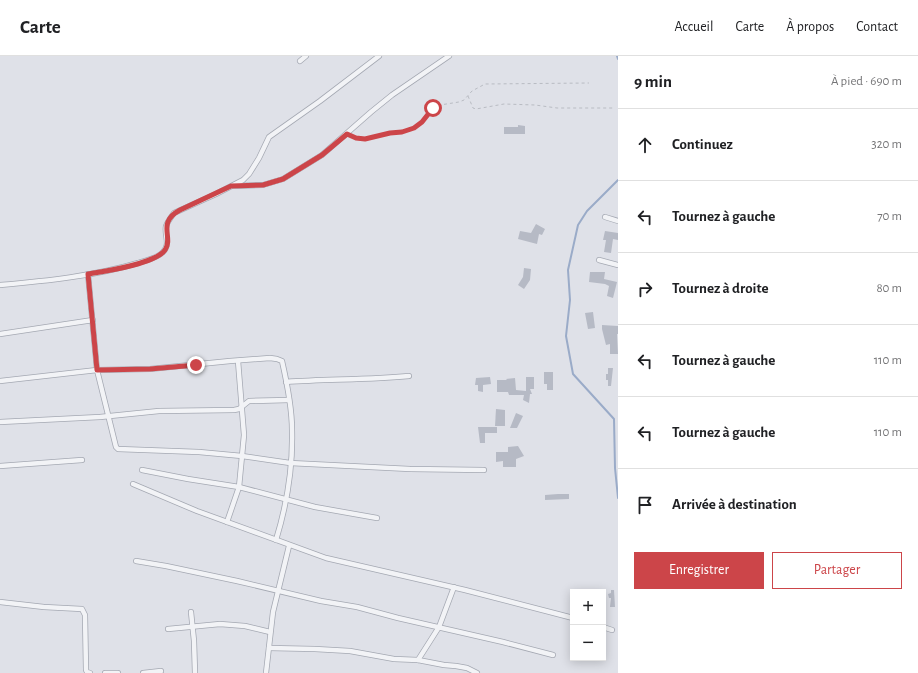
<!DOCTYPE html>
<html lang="fr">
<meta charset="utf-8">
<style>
:root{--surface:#fff;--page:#f6f6f6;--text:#202124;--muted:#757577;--line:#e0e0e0;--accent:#cc4549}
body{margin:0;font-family:"Alegreya Sans",sans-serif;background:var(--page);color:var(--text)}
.controls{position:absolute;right:12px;bottom:12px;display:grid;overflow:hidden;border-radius:0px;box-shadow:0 2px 10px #0003}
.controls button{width:36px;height:36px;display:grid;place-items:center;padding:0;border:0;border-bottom:1px solid var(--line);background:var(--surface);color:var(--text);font:20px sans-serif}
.stop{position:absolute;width:12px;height:12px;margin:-9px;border:3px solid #cc4549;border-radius:50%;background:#fff}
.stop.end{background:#cc4549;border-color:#fff;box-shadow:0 1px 4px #0008}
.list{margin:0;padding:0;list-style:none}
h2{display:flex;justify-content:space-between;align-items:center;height:52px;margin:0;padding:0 16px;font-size:17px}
h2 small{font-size:13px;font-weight:400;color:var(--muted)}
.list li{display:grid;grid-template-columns:26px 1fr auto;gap:12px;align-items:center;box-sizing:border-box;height:72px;padding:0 16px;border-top:1px solid var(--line)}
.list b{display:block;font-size:15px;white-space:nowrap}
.list em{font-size:13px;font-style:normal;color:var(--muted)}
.actions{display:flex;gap:8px;padding:12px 16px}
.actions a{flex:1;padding:9px 0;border:1px solid var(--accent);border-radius:0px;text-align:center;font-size:14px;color:var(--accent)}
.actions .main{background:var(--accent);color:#fff}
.icon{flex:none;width:22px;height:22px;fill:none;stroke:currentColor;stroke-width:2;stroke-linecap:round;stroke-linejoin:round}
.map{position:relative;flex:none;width:618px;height:617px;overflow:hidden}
header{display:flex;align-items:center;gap:24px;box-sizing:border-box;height:56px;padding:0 20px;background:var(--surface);border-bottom:1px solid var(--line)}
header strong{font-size:19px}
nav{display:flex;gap:22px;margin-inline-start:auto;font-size:14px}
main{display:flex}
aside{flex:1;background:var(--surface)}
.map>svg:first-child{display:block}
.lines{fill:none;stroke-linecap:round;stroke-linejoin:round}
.stream{stroke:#9aabc8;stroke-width:2}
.building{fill:#b6bac5}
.minor-casing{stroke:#a4a8b2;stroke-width:6}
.path{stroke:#b9bcc3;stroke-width:1;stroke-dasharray:3 3;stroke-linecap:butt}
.minor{stroke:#f2f3f6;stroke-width:4.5}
.route{stroke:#cc4549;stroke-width:5}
</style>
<header>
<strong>Carte</strong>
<nav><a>Accueil</a><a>Carte</a><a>À propos</a><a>Contact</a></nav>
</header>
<main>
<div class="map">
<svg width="618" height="617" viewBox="0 0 618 617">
<rect width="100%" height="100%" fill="#dfe1e8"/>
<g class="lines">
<!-- stream -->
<g class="stream">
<path d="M617,0L618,3"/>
<path d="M618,124L587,155L578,169L568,214L570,244L566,280L573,318L614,363L615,412L618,442"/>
</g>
</g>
<!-- building -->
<g class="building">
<path d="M518,69L525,70V78H504V71H518Z"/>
<path d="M536,168L545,173L542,179L539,178L537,188L518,183L520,175L531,177Z"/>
<path d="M605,175L618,177V184L613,183L611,197L604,196L606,184H603Z"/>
<path d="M524,212L531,213L530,224L524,233L518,229L523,221Z"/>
<path d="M590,216H605L604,223L617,226L613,242L607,240L609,230L605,228L589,226Z"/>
<path d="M593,256L595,272L588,273L585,257Z"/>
<path d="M602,269L618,270V278H617L618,298H610V288L606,289L602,273Z"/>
<path d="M608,312H613L611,330H608V324H606V318H608Z"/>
<path d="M544,316H553V334H547V328H544Z"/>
<path d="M490,321L491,328L483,329V336L478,335V329H475L476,322Z"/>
<path d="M526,321H534V333H530L532,338H530L529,347L523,344L524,339H509L508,336H497V324H507L506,323L515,322L516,334L526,335Z"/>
<path d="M496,353L505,354V370H495Z"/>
<path d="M516,357L523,360L517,372H510Z"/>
<path d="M478,371H497V377H485V387H480Z"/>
<path d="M518,390L524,400L516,403V411H503V405L496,406V396H508V391Z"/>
<path d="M558,438H569V443L545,444V439Z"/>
<path d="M611,534H614L615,551H610L611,542H609L608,538L611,537Z"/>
</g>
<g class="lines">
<defs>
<g id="minor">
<path d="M300,5L306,0"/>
<path d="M233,130L263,129L283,123L322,99L371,56L392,39L449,0"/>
<path d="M605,161L618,165"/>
<path d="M599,204L618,209"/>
<path d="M88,218L97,314L116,391L118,393L199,396L242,400L290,407L410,413L484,414"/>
<path d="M0,229C46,225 94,220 138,207C147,204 156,203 163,196C171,188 164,179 166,170C168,165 171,161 174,157L216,138L243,124L249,118L259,102L269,81L320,45L379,0"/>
<path d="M0,278L93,264"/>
<path d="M0,325L97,314L150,313L230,305L270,302L277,303L282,305C287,327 292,352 292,374C293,411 287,448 276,484"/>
<path d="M286,326C327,323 368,324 409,320"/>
<path d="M0,366L100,361L159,355L234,354L239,353L249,345L289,344"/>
<path d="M0,410L82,404"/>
<path d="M142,414L188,423L239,431L315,451L377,462"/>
<path d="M133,428L197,455L326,502L465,534L573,562"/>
<path d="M227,466L239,431L244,379L238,305"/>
<path d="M136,505L166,510L237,525L321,545L357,551L398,562L503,586L553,599"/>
<path d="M0,546L44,551L82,553L85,559L86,614L87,616L90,617"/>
<path d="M191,556L194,585L195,617"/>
<path d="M603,571L612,574"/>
<path d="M168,573L220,568L245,570L270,576"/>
<path d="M269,592L315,593L350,595L394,603L418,604L444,609L456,610L467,612L477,617"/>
<path d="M418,604L439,571L454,531"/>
<path d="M105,617H118"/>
<path d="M143,617L161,615"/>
<path d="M266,617L273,556L289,490"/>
</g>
</defs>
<!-- minor casing -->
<use href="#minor" class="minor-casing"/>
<!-- path -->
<g class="path">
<path d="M468,40L473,52L476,53L504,48L535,49L557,52H613"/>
<path d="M353,80L365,83L402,76L414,72L421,66L433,52L440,49L459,46L464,44L472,35L485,28L589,27"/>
</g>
<!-- minor -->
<use href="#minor" class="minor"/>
</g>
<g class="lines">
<!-- route -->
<path class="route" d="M196,309L150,313L97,314L88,218C106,215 155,208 165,194C174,181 156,167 180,154L231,130L263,129L283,123L322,99L347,78L356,82L365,83L390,77L402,76L414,72L422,66L433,52"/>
</g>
</svg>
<div class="controls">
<button>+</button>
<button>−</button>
</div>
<div class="stop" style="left:433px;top:52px"></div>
<div class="stop end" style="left:196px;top:309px"></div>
</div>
<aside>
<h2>9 min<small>À pied · 690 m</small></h2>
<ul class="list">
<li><svg class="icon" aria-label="ahead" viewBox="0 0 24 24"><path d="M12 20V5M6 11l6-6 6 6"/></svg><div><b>Continuez</b></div><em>320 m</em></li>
<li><svg class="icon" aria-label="left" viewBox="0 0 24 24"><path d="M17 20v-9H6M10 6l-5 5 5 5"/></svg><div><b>Tournez à gauche</b></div><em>70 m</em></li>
<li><svg class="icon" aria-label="right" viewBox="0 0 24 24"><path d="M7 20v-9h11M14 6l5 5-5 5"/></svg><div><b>Tournez à droite</b></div><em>80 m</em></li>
<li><svg class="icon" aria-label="left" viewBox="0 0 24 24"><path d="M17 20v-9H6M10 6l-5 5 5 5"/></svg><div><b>Tournez à gauche</b></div><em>110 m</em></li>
<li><svg class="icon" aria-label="left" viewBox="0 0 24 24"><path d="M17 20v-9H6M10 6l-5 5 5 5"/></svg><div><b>Tournez à gauche</b></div><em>110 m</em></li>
<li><svg class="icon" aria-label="arrive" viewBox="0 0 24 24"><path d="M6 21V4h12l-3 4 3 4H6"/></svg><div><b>Arrivée à destination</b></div></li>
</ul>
<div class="actions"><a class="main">Enregistrer</a><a>Partager</a></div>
</aside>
</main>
